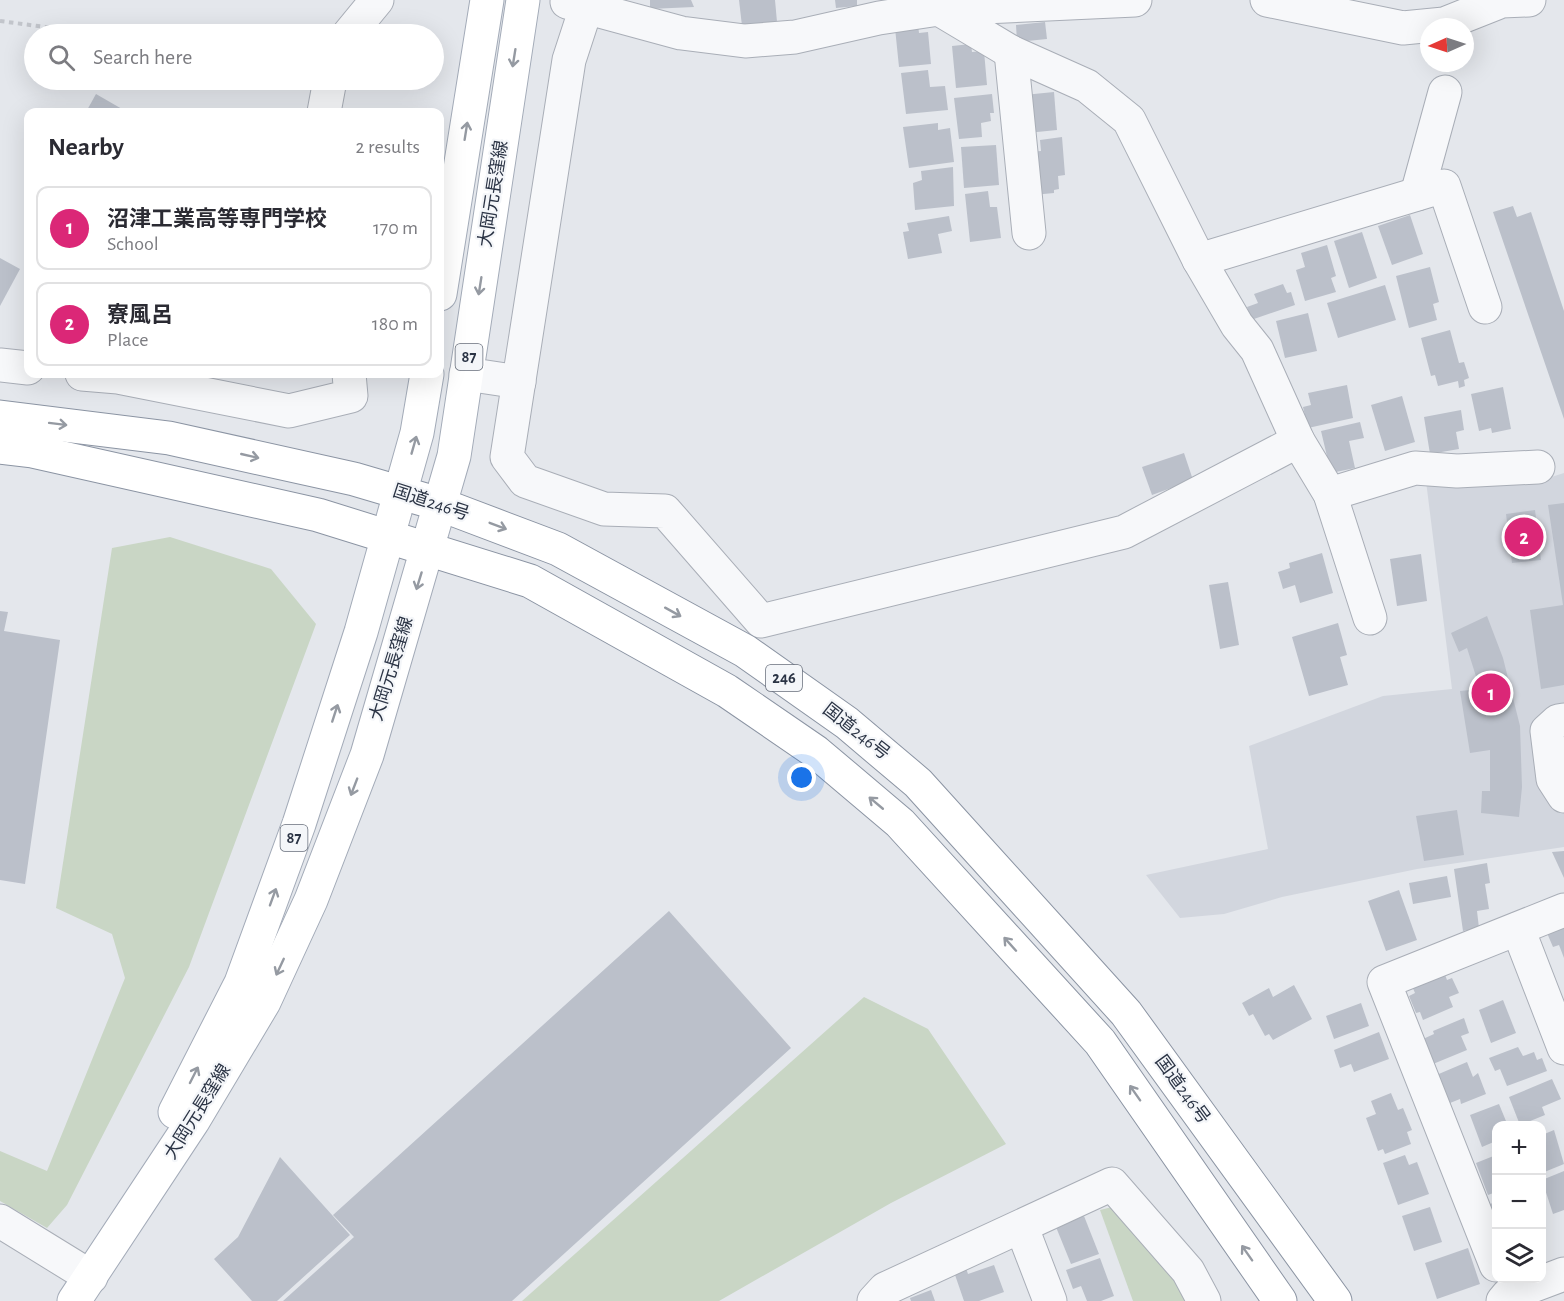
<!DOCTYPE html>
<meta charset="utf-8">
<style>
:root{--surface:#fff;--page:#f2f2f3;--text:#2b2b33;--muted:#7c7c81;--line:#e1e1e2;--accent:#db2777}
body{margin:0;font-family:"Alegreya Sans","Noto Sans JP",sans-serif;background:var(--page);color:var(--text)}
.controls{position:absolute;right:18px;bottom:18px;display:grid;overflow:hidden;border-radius:12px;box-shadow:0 6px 24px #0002}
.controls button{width:54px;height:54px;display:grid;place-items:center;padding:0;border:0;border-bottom:2px solid var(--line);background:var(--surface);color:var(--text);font:30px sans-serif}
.compass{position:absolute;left:1420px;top:18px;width:54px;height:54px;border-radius:50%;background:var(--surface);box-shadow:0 6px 24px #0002;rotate:267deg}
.you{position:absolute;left:802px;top:778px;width:21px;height:21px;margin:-15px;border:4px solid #fff;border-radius:50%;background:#1a73e8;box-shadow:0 0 0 9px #1a73e833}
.badge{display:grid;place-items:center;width:39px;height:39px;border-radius:50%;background:var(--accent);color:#fff;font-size:20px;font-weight:700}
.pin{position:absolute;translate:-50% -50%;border:3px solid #fff;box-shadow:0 2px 6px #0006}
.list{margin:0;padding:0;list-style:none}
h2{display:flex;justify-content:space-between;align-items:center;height:78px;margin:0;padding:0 24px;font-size:26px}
h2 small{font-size:20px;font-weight:400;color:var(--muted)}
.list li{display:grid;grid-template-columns:39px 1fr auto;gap:18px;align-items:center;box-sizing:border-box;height:84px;margin:0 12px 12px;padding:0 12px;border:2px solid var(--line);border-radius:12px}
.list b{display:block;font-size:22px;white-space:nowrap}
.list p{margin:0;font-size:20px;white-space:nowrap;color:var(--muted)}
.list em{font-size:20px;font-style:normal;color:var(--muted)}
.icon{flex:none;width:33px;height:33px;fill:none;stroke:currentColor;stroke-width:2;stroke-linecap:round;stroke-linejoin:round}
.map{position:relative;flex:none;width:1564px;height:1301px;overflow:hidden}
.search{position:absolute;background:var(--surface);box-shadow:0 6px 24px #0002;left:24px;top:24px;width:420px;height:66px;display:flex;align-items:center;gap:15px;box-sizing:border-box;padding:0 21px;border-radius:33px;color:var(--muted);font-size:22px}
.panel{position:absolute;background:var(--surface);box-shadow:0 6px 24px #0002;left:24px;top:108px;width:420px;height:270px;border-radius:12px}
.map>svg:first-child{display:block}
.built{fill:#d2d6de}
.green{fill:#c9d6c5}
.building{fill:#bbc0ca}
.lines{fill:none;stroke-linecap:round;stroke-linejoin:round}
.minor-casing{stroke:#a9aeb7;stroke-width:35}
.major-casing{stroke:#a3abb8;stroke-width:35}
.highway-casing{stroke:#8b94a3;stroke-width:35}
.path{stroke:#c2c5cb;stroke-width:4;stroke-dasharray:4.5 4.5;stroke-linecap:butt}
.minor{stroke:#f7f8fa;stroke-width:33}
.major{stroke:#fff;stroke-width:33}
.highway{stroke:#fff;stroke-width:33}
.oneway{stroke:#959aa2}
.labels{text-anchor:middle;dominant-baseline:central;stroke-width:4.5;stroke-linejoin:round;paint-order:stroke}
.shield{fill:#f4f6f9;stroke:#676e7b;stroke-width:1.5}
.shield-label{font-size:16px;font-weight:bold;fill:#2b3445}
.street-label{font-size:18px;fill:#2b3445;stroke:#f4f6f9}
</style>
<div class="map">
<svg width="1564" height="1301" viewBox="0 0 1564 1301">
<rect width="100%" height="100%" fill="#e4e7ec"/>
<!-- built -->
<path class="built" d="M1564,473V847L1417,869L1282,897L1224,914L1180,918L1146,875L1268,849L1249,746L1383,696L1452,689L1426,481L1542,480Z"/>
<!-- green -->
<g class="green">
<path d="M170,537L271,569L316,624L189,967L67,1205L47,1228L0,1201V1151L47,1171L125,978L112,934L56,908L112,548Z"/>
<path d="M864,997L928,1029L1006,1144L891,1203L719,1301H522Z"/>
<path d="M1112,1207L1192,1301H1133L1100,1210Z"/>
</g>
<!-- building -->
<g class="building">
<path d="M650,0H691L694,7L650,9Z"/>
<path d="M739,0H775L777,22L742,26Z"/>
<path d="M835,0H857V6L836,8Z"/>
<path d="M1045,22L1047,39L1017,42L1016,25Z"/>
<path d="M918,25L919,33L928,32L931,64L899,67L895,28Z"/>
<path d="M971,44L972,52L984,51L987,85L956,88L952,46Z"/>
<path d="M928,70L930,87L945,86L948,110L906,114L901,73Z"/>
<path d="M1054,92L1057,130L1027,133L1024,95Z"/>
<path d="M96,94L122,109L120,112H86Z"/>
<path d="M992,94L994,113H990L991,121L981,123L982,137L959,139L954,98Z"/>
<path d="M938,123V130L950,128L954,162L909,168L903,127Z"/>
<path d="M1062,137L1065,175L1058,176L1059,189L1054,190V193L1033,195L1029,152L1041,151L1040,140Z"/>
<path d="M996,145L999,185L964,188L961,147Z"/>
<path d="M953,167L954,206L915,210L913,183L922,180L921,171Z"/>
<path d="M988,191L990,207H997L1001,238L970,242L965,194Z"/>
<path d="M1513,206L1517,217L1531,212L1564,311V419L1493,212Z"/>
<path d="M1410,215L1423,254L1392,265L1378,226Z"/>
<path d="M949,216L952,231L938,234L942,253L908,259L903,232L909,231L907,223Z"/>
<path d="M1362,232L1377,278L1349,288L1334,241Z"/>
<path d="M1327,245L1336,276L1331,278L1336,292L1305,301L1296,270L1305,267L1301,253Z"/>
<path d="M0,258L20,269L0,306Z"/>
<path d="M1430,267L1439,302L1433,304L1437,320L1409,328L1396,276Z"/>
<path d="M1283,284L1287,293L1291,292L1295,305L1251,320L1247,307L1258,303L1254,294Z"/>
<path d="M1385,285L1396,320L1338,338L1327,303Z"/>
<path d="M1308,313L1317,351L1285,358L1276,321Z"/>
<path d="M1450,330L1459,363L1464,362L1469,378L1464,380L1465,386L1459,388L1458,381L1438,386L1435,375L1431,376L1421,338Z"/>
<path d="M1347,385L1353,418L1308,428L1303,407L1311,405L1308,393Z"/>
<path d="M1503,387L1511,429L1492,433L1491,428L1479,431L1471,394Z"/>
<path d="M1402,396L1415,442L1385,451L1371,405Z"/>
<path d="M1461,410L1464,430L1456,432L1459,449L1430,454L1424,417Z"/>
<path d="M1360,422L1364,438L1349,441L1355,468L1331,473L1321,431Z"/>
<path d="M1184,453L1193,480L1152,495L1142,467Z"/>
<path d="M1564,503V685L1541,689L1530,610L1563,605L1548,505Z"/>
<path d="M1535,510L1541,560L1512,563L1506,514Z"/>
<path d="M1322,553L1333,593L1300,603L1295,585L1283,589L1278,572L1290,568L1289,563Z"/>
<path d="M1421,554L1427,601L1397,606L1390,559Z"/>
<path d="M1228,582L1239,645L1220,649L1209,585Z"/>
<path d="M0,611L8,612L4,631L60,640L25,884L0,880Z"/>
<path d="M1487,616L1503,658L1520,726L1522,787L1519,817L1481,813L1482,791H1490V750L1470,753L1460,691L1480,689L1467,648L1459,652L1451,633Z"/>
<path d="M1338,623L1347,655L1340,657L1348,685L1309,696L1292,637Z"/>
<path d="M1457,810L1464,855L1424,861L1416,816Z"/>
<path d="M1564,851V878L1552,852Z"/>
<path d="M1487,863L1490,883L1485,884L1489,909L1477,911L1479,928L1463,931L1454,869Z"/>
<path d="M1447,876L1451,897L1413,904L1409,883Z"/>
<path d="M1399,890L1417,940L1386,951L1368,901Z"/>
<path d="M669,911L791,1048L512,1301H283L354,1237L333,1215Z"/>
<path d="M1564,926V958L1559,945L1553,947L1547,933Z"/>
<path d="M1444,972L1447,980L1452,978L1459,993L1449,997L1453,1007L1423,1020L1420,1012L1416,1013L1409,996L1415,993L1412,986Z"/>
<path d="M1294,985L1312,1019L1273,1040L1269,1034L1265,1036L1253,1014L1249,1016L1242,1003L1269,988L1273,997Z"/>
<path d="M1503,1000L1516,1033L1491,1043L1479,1010Z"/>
<path d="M1361,1003L1369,1026L1334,1039L1326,1016Z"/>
<path d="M1464,1018L1469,1033L1461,1036L1467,1050L1433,1064L1423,1039L1434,1034L1433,1031Z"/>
<path d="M1379,1032L1389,1059L1354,1072L1351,1064L1340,1068L1334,1050Z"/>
<path d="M1518,1047L1523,1056L1534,1052L1537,1060L1542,1058L1547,1071L1507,1086L1500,1069L1495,1071L1489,1058Z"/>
<path d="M1467,1062L1473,1077L1478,1073L1486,1094L1461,1104L1460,1099L1445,1105L1434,1076Z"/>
<path d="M1552,1079L1561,1099L1542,1107L1545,1115L1520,1125L1509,1097Z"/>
<path d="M1391,1093L1398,1110L1403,1108L1412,1130L1407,1132L1411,1144L1385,1154L1383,1149L1378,1151L1366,1118L1376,1114L1371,1101Z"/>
<path d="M1499,1104L1508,1126H1496V1141L1482,1147L1470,1115Z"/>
<path d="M1554,1130L1564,1164L1542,1173V1135Z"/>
<path d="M1405,1155L1409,1165L1417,1162L1429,1194L1398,1205L1383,1163Z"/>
<path d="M1496,1155V1192L1488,1195L1476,1163Z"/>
<path d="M280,1157L350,1235L277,1301H252L214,1259L238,1237Z"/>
<path d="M1564,1171V1210L1553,1214L1542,1180Z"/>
<path d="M1496,1202V1222L1490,1204Z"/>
<path d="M1430,1207L1442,1242L1414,1251L1402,1216Z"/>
<path d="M1084,1216L1099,1254L1071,1264L1056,1227Z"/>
<path d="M1468,1248L1480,1284L1437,1299L1425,1263Z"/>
<path d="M1100,1258L1114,1296L1101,1301H1087L1081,1286L1073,1289L1066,1270Z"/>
<path d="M994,1265L1004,1292L979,1301H964L954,1272L966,1268L968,1274Z"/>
<path d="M931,1290L935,1301H911L910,1298Z"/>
</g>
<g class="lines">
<defs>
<g id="minor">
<path d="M1267,0L1403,28L1444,24L1502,1L1529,0"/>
<path d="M567,2L681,33L745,41L795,37L879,18L939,9L1135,0"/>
<path d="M586,8L569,60L507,457L525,481L604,509L665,511L761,621L1124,532L1298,441"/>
<path d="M939,9L1011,52L1087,86L1129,120L1199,260L1237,325L1257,350L1298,441L1330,494L1370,618"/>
<path d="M349,34L377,0"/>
<path d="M1011,52L1029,233"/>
<path d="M324,112L330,80"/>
<path d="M1417,194L1445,92"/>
<path d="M1199,260L1444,186L1485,307"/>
<path d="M0,365L28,368"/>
<path d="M82,374L118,377L289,411L351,396L349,374"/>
<path d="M466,374L519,382"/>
<path d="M1330,494L1415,468L1457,471L1538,467"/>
<path d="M1564,720L1558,721L1547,731L1553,779L1564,796"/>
<path d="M1518,929L1564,1048"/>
<path d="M0,1221L91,1277"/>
<path d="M1022,1228L1050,1301"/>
<path d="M1496,1265L1384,982L1564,910"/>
<path d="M874,1301L885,1289L1112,1184L1188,1271L1204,1301"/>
<path d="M1503,1301L1508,1295L1564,1274"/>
</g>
<g id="major">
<path d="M440,294L487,0"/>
<path d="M175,1112L241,983L299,824L361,632L417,433L427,374"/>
<path d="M74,1301L193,1121L264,1002L311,900L367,755L454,456L523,0"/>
</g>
<g id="highway">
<path d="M0,417L169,438L354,479L439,504L558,549L745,651L847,723L918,783L1126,1013L1335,1301"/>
<path d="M0,447L32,451L318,515L530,581L727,691L816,752L900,823L1100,1042L1280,1301"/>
</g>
</defs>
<!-- minor casing -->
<use href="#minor" class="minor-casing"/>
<!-- major casing -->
<use href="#major" class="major-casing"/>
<!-- highway casing -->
<use href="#highway" class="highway-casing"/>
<!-- path -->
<path class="path" d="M0,21L60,29L73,34"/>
<!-- minor -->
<use href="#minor" class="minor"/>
<!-- major -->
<use href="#major" class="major"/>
<!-- highway -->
<use href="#highway" class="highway"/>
</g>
<!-- one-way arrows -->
<defs><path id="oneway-shaft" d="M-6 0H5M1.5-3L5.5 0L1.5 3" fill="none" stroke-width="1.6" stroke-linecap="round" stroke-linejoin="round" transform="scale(1.5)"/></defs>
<g class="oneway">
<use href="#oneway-shaft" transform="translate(514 58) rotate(99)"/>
<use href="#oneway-shaft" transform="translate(466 131) rotate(-81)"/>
<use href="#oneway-shaft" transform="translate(480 286) rotate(99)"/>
<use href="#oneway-shaft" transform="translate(58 424) rotate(7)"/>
<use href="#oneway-shaft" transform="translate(414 445) rotate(-74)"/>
<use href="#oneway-shaft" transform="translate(250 456) rotate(13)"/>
<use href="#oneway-shaft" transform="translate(498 526) rotate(21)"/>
<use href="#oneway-shaft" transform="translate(419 581) rotate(107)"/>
<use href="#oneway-shaft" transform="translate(673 612) rotate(29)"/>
<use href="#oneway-shaft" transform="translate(335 713) rotate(-72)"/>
<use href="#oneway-shaft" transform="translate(354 787) rotate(111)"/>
<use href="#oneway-shaft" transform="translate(876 803) rotate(-140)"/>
<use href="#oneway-shaft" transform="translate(273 897) rotate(-70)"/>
<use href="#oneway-shaft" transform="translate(1010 944) rotate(-132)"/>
<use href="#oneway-shaft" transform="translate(280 967) rotate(115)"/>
<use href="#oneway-shaft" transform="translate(194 1075) rotate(-63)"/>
<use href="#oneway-shaft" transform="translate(1135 1093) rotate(-125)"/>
<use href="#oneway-shaft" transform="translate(1247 1253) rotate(-125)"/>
</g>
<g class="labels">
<!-- shield labels -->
<g class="shield">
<rect x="455.5" y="344" width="27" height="26" rx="4.5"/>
<rect x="766" y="665" width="36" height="26" rx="4.5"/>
<rect x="280.5" y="825" width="27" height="26" rx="4.5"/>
</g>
<g class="shield-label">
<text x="469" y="357">87</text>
<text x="784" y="678">246</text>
<text x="294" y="838">87</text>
</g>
<!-- street labels -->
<g class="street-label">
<text transform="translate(494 194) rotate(-81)">大岡元長窪線</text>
<text transform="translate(431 503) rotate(18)">国道246号</text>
<text transform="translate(392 669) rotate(-73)">大岡元長窪線</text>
<text transform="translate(856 732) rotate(38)">国道246号</text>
<text transform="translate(1182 1090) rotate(54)">国道246号</text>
<text transform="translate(198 1112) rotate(-58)">大岡元長窪線</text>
</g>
</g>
</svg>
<div class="controls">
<button>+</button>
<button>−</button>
<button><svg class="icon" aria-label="layers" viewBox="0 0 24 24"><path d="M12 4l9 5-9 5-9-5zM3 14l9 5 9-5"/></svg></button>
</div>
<svg class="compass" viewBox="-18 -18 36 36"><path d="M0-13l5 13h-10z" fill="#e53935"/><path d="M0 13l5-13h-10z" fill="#7c7c81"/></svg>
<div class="you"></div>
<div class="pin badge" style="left:1491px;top:693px">1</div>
<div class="pin badge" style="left:1524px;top:537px">2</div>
<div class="search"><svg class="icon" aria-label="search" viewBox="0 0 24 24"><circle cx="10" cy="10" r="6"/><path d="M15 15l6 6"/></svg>Search here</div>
<section class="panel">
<h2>Nearby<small>2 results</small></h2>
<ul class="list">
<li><span class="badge">1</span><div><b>沼津工業高等専門学校</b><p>School</p></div><em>170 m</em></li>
<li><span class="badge">2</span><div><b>寮風呂</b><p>Place</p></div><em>180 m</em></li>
</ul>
</section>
</div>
